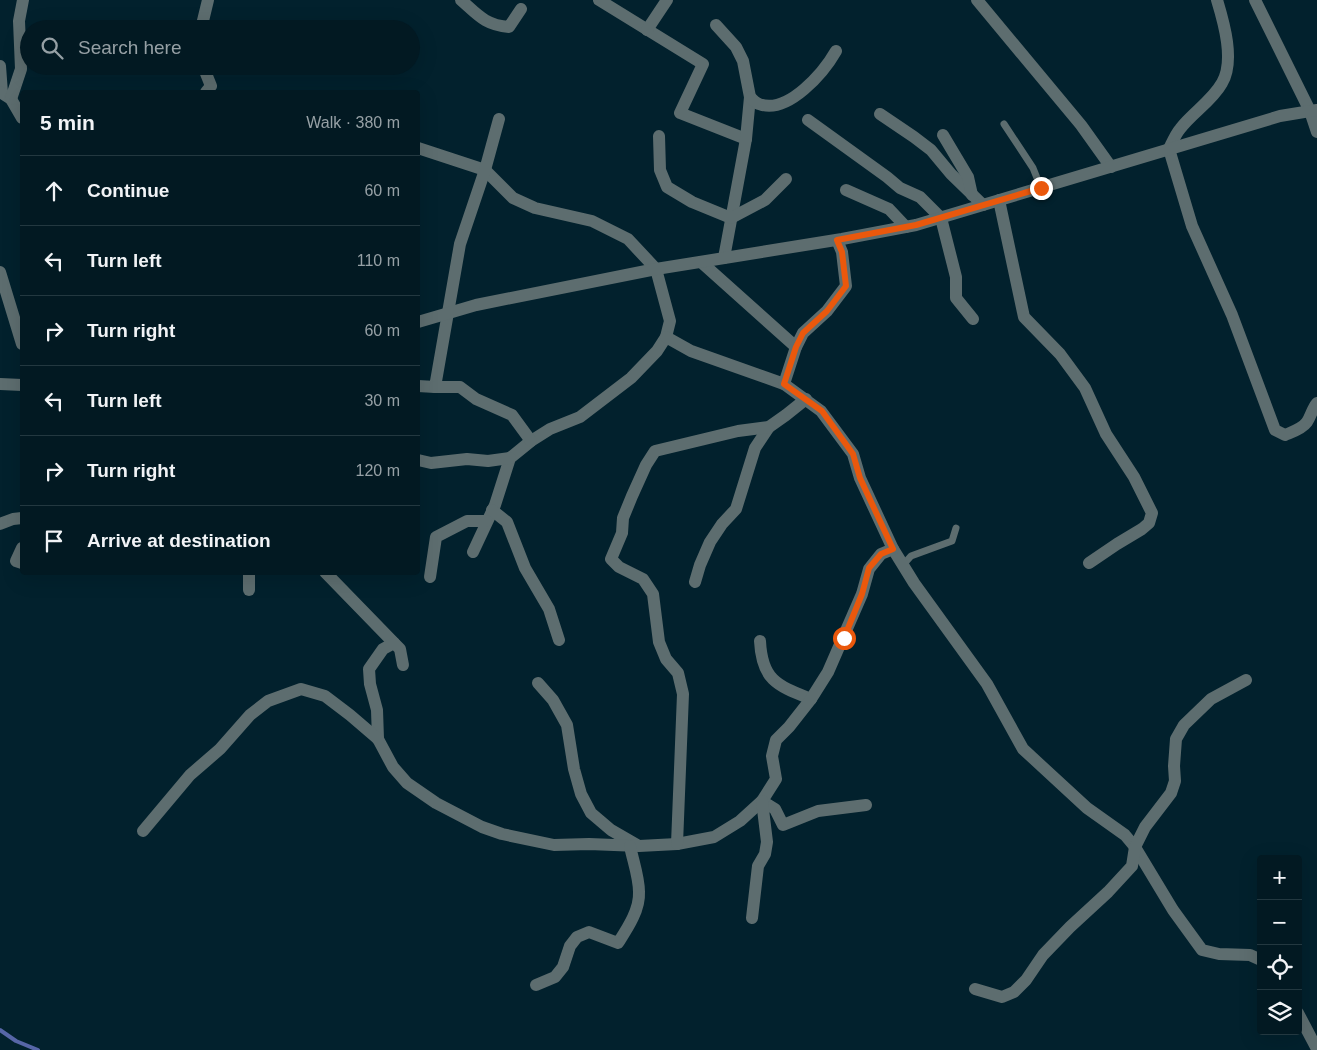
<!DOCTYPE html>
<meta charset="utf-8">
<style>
:root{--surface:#021922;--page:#0c222a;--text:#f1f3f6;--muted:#96a0a5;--line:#233840}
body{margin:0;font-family:Arial,sans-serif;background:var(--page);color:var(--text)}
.controls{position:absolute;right:15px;bottom:15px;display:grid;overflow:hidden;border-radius:5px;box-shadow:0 5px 20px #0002}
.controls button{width:45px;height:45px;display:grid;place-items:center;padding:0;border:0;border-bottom:1px solid var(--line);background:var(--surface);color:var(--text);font:25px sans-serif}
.stop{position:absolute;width:15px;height:15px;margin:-11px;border:4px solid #ea580c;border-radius:50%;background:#fff}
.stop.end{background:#ea580c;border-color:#fff;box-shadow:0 1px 5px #0008}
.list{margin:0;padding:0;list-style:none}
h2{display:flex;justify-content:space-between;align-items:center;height:65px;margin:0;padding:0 20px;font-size:21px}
h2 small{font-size:16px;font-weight:400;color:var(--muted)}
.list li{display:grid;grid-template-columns:32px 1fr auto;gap:15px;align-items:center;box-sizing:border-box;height:70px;padding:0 20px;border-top:1px solid var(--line)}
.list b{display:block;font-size:19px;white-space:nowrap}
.list em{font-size:16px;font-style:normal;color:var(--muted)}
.icon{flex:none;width:28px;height:28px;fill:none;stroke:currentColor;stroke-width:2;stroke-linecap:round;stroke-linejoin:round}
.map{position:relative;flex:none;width:1317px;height:1050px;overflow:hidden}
.search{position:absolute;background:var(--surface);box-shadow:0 5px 20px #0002;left:20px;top:20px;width:400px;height:55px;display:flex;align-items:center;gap:12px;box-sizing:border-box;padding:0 18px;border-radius:28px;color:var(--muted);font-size:19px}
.panel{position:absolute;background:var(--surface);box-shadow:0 5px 20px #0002;left:20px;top:90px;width:400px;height:485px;border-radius:5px}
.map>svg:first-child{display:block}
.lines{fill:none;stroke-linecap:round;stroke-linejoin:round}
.stream{stroke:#5766a7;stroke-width:4}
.service{stroke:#5d6d6f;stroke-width:7}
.minor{stroke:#5d6d6f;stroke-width:12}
.tertiary{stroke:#5d6d6f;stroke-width:12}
.route{stroke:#ea580c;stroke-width:6}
</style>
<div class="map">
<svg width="1317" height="1050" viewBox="0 0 1317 1050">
<rect width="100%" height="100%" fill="#02212d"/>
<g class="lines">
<!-- stream -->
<path class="stream" d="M0,1030L16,1041L38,1050"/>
<!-- service -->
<g class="service">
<path d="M1004,124L1033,168L1041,188"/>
<path d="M903,565L911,556L952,541L956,528"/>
</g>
<!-- minor -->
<g class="minor">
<path d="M461,0C478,15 485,25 509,27L521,9"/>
<path d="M599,0L703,64L680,113L746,139"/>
<path d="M977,0L1081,125L1111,167"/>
<path d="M1217,0C1224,23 1235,61 1222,83C1212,101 1192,113 1180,129C1175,135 1172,143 1169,149L1192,226L1232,315L1275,430L1285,435C1292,432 1302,429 1307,422C1311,416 1312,409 1317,403"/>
<path d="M716,25L736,47L743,61L750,97L746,139L724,258"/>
<path d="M201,29L208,0"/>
<path d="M647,30L667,0"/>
<path d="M0,66L2,93"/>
<path d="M203,66L211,86L206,92"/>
<path d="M0,92L11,99L22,118"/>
<path d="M750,97C752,99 756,103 759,104C788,115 824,72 836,51"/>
<path d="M11,99L21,69L19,21L23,0"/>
<path d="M1310,111L1317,132"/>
<path d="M880,114L914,137L931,150L951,174L983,205"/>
<path d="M808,120L887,177L900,188L920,197L941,218L956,277V298L973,319"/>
<path d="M943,135L968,177L972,195"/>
<path d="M659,136L660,170L667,187L692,202L731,218L765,200L786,179"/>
<path d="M418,148L485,170L513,198L535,208L592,221L628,239L656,269L670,321L666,337L657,351L631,378L580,417L550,429L531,441L510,458L495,505L473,552"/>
<path d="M846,190L889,209L906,227"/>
<path d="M999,200L1024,317L1060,354L1085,388L1106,434L1134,477L1152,513L1149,523L1142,529L1117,544L1089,563"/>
<path d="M701,262L796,347"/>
<path d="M666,337L691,351L784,384L821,411L853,454L860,478L893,549L914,583L987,684L1023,749L1087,808L1125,835L1135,847L1173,910L1202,950L1219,954L1250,955L1261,960"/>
<path d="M784,384L796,347L803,333L827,311L846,286L842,252L837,240"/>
<path d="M418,386L435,387L460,244L485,170L499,119"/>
<path d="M435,387H460L476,399L512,415L531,441"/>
<path d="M418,460L431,463L467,459L488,461L510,458"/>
<path d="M492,510L507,522L525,568L549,609L559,640"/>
<path d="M0,524L13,519L22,518"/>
<path d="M22,548L16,561L22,563"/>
<path d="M249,572V590"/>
<path d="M325,572L394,643"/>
<path d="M430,577L436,537L467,521H486"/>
<path d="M695,582L700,565L710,542L722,524L736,509L755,448L769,427"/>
<path d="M760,641C762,681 778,686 811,699"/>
<path d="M538,683L553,700L567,725L574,769L581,794L591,813L611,830L637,845"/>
<path d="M378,739L377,710L370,684L369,669L383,649L394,643L400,649L403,665"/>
<path d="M762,801L775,809L783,825L818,811L866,805"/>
<path d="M143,831L190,775L220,749L250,715L268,701L301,689L325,696L350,715L378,739L393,767L407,783L436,803L482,827L502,834L554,845L589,844L639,846L677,844L714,837L740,821L762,801L776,779L772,756L776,740L789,727L811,699L828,672L862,594L869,569L881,554L893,549"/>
<path d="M677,844L683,694L678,673L666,659L659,642L653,594L643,579L619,567L611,559L622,533L623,518L632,496L646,465L655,451L738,431L769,427L786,415L806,399"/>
<path d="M752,918L758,866L765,854L767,842L762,801"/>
<path d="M536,985L555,977L563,967L570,946L577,937L589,932L618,943C627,929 640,910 639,892C639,877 633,861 630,846"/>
<path d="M975,989L1002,997L1014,992L1026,980L1043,955L1070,927L1108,892L1132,866L1135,847L1145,827L1171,793L1175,781L1174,766L1176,739L1184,725L1211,699L1246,680"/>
<path d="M1298,1013L1317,1049"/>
</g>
<!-- tertiary -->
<g class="tertiary">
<path d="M1255,0L1310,111"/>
<path d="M0,272L22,344"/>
<path d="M418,322L476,305L656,269L842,239L916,225L1280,116L1317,110"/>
<path d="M0,384L22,385"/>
</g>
</g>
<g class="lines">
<!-- route -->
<path class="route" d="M844,638L862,594L869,568L881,554L893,549L860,478L853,454L822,411L784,384L796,347L803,333L827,311L846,286L842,252L837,240L916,225L1041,188"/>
</g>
</svg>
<div class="controls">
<button>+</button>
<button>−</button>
<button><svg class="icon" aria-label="locate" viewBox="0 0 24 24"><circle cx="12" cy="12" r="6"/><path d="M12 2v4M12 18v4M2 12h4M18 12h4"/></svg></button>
<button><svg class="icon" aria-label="layers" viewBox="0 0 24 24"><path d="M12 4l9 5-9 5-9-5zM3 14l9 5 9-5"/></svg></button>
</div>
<div class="stop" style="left:844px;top:638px"></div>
<div class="stop end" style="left:1041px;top:188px"></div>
<div class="search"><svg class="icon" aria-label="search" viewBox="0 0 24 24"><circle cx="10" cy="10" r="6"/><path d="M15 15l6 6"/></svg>Search here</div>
<section class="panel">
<h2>5 min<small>Walk · 380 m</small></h2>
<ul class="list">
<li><svg class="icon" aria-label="ahead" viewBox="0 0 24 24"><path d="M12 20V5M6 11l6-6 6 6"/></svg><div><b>Continue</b></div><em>60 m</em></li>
<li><svg class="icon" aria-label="left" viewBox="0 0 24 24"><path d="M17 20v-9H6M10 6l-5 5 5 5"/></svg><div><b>Turn left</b></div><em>110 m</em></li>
<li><svg class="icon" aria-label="right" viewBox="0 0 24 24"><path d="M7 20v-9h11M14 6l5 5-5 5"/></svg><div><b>Turn right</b></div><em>60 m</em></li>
<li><svg class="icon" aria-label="left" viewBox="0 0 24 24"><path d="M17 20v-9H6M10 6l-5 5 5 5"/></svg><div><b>Turn left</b></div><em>30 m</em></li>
<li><svg class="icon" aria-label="right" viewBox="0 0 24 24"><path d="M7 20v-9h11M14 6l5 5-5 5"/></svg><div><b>Turn right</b></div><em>120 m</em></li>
<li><svg class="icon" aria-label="arrive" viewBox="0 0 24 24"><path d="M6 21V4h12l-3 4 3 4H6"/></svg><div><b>Arrive at destination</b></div></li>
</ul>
</section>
</div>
